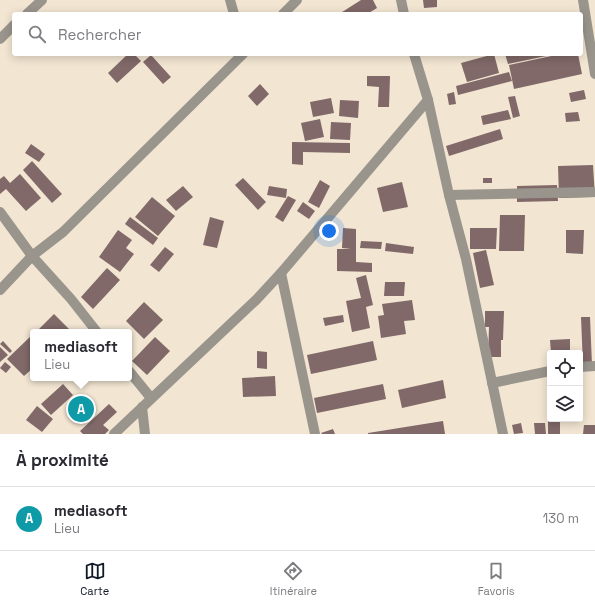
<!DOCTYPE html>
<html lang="fr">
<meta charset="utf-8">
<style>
:root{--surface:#fff;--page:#f2f2f3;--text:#2b2b33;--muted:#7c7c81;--line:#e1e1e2;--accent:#111827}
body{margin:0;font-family:"Space Grotesk",sans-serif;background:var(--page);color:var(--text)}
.controls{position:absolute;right:12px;bottom:12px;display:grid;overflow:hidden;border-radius:4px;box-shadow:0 2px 10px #0003}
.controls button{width:36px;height:36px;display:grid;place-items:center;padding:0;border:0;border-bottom:1px solid var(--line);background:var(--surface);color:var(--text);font:20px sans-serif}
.you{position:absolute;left:329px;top:231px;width:14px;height:14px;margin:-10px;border:3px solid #fff;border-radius:50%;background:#1a73e8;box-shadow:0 0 0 6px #1a73e833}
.badge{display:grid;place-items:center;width:26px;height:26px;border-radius:50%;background:var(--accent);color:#fff;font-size:13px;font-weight:700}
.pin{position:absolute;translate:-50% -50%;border:2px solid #fff;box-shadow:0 1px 4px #0006}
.popup{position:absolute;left:30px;top:329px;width:102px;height:52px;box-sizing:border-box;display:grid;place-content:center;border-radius:4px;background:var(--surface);filter:drop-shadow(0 1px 3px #0005);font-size:13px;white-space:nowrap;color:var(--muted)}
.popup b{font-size:15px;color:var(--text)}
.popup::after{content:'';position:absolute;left:50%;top:100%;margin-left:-8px;border:8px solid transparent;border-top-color:var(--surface)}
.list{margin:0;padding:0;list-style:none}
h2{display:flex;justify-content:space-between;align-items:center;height:52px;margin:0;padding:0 16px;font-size:17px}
h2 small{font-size:13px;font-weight:400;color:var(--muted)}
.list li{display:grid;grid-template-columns:26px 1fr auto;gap:12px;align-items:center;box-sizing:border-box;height:64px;padding:0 16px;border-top:1px solid var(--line)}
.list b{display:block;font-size:15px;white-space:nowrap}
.list p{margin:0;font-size:13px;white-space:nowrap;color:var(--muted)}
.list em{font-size:13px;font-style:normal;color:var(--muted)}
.icon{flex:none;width:22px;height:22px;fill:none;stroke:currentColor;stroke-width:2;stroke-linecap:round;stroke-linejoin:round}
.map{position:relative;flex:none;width:595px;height:434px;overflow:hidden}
.search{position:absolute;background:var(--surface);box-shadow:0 2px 10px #0003;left:12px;right:12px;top:12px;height:44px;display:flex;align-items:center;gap:10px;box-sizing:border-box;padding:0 14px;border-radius:4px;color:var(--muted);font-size:15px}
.sheet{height:116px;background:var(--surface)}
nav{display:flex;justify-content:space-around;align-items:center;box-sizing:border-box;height:56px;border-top:1px solid var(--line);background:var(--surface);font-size:11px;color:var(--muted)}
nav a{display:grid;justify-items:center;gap:2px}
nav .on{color:var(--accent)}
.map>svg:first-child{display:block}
.building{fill:#806968}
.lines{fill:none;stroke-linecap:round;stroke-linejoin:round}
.minor{stroke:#99958d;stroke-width:10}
.tertiary{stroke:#99958d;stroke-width:10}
</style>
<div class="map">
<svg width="595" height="434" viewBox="0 0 595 434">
<rect width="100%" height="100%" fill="#f2e5d2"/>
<!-- building -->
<g class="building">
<path d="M361,0H373L377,8L367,14H339Z"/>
<path d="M423,0H437V7L424,8Z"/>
<path d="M128,54H134L141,61L117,83L108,73Z"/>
<path d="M494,54L499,73L467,82L461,63Z"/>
<path d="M505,54H550L551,55L508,64Z"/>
<path d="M561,54H578L582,74L514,89L509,65Z"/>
<path d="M151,55L171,77L163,84L143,62Z"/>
<path d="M509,72L512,81L458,95L456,86Z"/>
<path d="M367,76H390L389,107H378L379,87L367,86Z"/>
<path d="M260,84L269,94L257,106L248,96Z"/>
<path d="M584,90L586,99L571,102L569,93Z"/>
<path d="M454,92L456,104L449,105L447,94Z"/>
<path d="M515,96L520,116L513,118L508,97Z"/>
<path d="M331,98L334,113L313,117L310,102Z"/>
<path d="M340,100L359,101L358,118L339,116Z"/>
<path d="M508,110L511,119L483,125L481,116Z"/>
<path d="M578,112L580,121L566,122L565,113Z"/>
<path d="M320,119L324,137L305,141L301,123Z"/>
<path d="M331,122L351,123L350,140L330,139Z"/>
<path d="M500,129L503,139L449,156L446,146Z"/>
<path d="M292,142L350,143V153L303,152V165L292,164Z"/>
<path d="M31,144L45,154L39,162L25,153Z"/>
<path d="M32,161L62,194L52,203L23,170Z"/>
<path d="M593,165L595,197L559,198L558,166Z"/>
<path d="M20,174L41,198L26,211L6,189L0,194V179L4,176L10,183Z"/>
<path d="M243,178L266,202L258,210L235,185Z"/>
<rect x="483" y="178" width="9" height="5"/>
<path d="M320,180L330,186L319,208L308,202Z"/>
<path d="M402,182L408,207L383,212L377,188Z"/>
<path d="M557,185L558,201L517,202V186Z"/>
<path d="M183,186L193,197L176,211L166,200Z"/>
<path d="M269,186L287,189L286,198L267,195Z"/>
<path d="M288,196L296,200L283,222L275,217Z"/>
<path d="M152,197L175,216L158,236L135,217Z"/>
<path d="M303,202L315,211L309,219L297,211Z"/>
<path d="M500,215H525L524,251H499Z"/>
<path d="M130,217L158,238L153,245L125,224Z"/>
<path d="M210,217L224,221L217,248L203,245Z"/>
<path d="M343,228L356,229V262L372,263V272L337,271V249H351L342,248Z"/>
<path d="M470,228H497L496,249H470Z"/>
<path d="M118,230L132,240L126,248L134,254L120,272L99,257Z"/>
<path d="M566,230H584L583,254L566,253Z"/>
<path d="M361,241L382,242L381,249L360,248Z"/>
<path d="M386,243L414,247L413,254L385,251Z"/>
<path d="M165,247L174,254L159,272L150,265Z"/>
<path d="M486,250L494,285L480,288L473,253Z"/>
<path d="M107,268L120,280L93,309L81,297Z"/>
<path d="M366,275L373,305L366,307L370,328L352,332L346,301L361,298L356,278Z"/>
<path d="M385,282H405L404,296H384Z"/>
<path d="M412,300L415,320L404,321L406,334L381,338L378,316L384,315L382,304Z"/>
<path d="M144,302L163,320L144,339L126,321Z"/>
<path d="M485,311H504L503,340H501V357H488L489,327H485Z"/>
<path d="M54,314L72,332H36Z"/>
<path d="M343,315L344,322L325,326L323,318Z"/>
<path d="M581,317H590L592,365L583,366Z"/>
<path d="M33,334V368L24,376L7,359Z"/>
<path d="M155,337L170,351L147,375L132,361Z"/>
<path d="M570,339V353H551L550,340Z"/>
<path d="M3,341L12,351L10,353L0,344Z"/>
<path d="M373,341L377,360L311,374L307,355Z"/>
<path d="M0,347L8,355L0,362Z"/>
<path d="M257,351L267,352V369L257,368Z"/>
<path d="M5,362L11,367L6,373L0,368Z"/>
<path d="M275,376L276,396L243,397L242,378Z"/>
<path d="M443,380L446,398L402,408L398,390Z"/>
<path d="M63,384L73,395L51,415L41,404Z"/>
<path d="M383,384L386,399L317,413L314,398Z"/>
<path d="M109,404L117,412L103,425L109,430L105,434H83L80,431Z"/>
<path d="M37,406L53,419L42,432L26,420Z"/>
<path d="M550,416V419H560V434H548V417Z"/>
<path d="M443,421L445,434H368V433Z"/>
<path d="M521,423L523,433L514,434L512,425Z"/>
<path d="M534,423H545L546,434H535Z"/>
<path d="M584,425H595V434H583Z"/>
<path d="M333,429L335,434H322L321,433Z"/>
</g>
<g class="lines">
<!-- minor -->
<g class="minor">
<path d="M230,0L234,14"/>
<path d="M583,0L595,74"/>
<path d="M27,14L42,0"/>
<path d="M283,14L297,0"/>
<path d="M0,39L14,25"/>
<path d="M449,195L595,192"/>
<path d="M0,212L32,256L71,299L97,332"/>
<path d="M281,273L315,434"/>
<path d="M0,290L32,256L63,232L243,54"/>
<path d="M580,367L595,366"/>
<path d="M129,371L151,398"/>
<path d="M492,383L550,371"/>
<path d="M142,407L145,434"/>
<path d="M114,434L256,300L281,273L428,100"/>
</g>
<!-- tertiary -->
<g class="tertiary">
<path d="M401,0L404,14"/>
<path d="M414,54L428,100L449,195L466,259L503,434"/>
</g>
</g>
</svg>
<div class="controls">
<button><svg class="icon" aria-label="locate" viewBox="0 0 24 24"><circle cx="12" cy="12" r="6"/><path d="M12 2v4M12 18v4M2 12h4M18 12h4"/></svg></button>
<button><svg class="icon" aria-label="layers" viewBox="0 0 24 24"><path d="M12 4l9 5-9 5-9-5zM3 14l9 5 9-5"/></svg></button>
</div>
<div class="you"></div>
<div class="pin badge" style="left:81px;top:409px;background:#0f9aa8">A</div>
<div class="popup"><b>mediasoft</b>Lieu</div>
<div class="search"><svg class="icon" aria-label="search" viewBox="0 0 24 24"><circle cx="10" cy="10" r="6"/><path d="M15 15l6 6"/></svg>Rechercher</div>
</div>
<section class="sheet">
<h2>À proximité<small></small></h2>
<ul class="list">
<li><span class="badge" style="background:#0f9aa8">A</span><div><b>mediasoft</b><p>Lieu</p></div><em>130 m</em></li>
</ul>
</section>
<nav>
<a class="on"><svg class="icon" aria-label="map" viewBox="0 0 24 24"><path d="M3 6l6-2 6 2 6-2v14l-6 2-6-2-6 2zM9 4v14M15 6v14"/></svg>Carte</a>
<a><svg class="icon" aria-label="directions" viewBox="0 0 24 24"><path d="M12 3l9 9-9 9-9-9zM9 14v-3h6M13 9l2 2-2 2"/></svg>Itinéraire</a>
<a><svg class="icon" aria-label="saved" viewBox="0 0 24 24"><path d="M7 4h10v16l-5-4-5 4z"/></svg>Favoris</a>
</nav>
